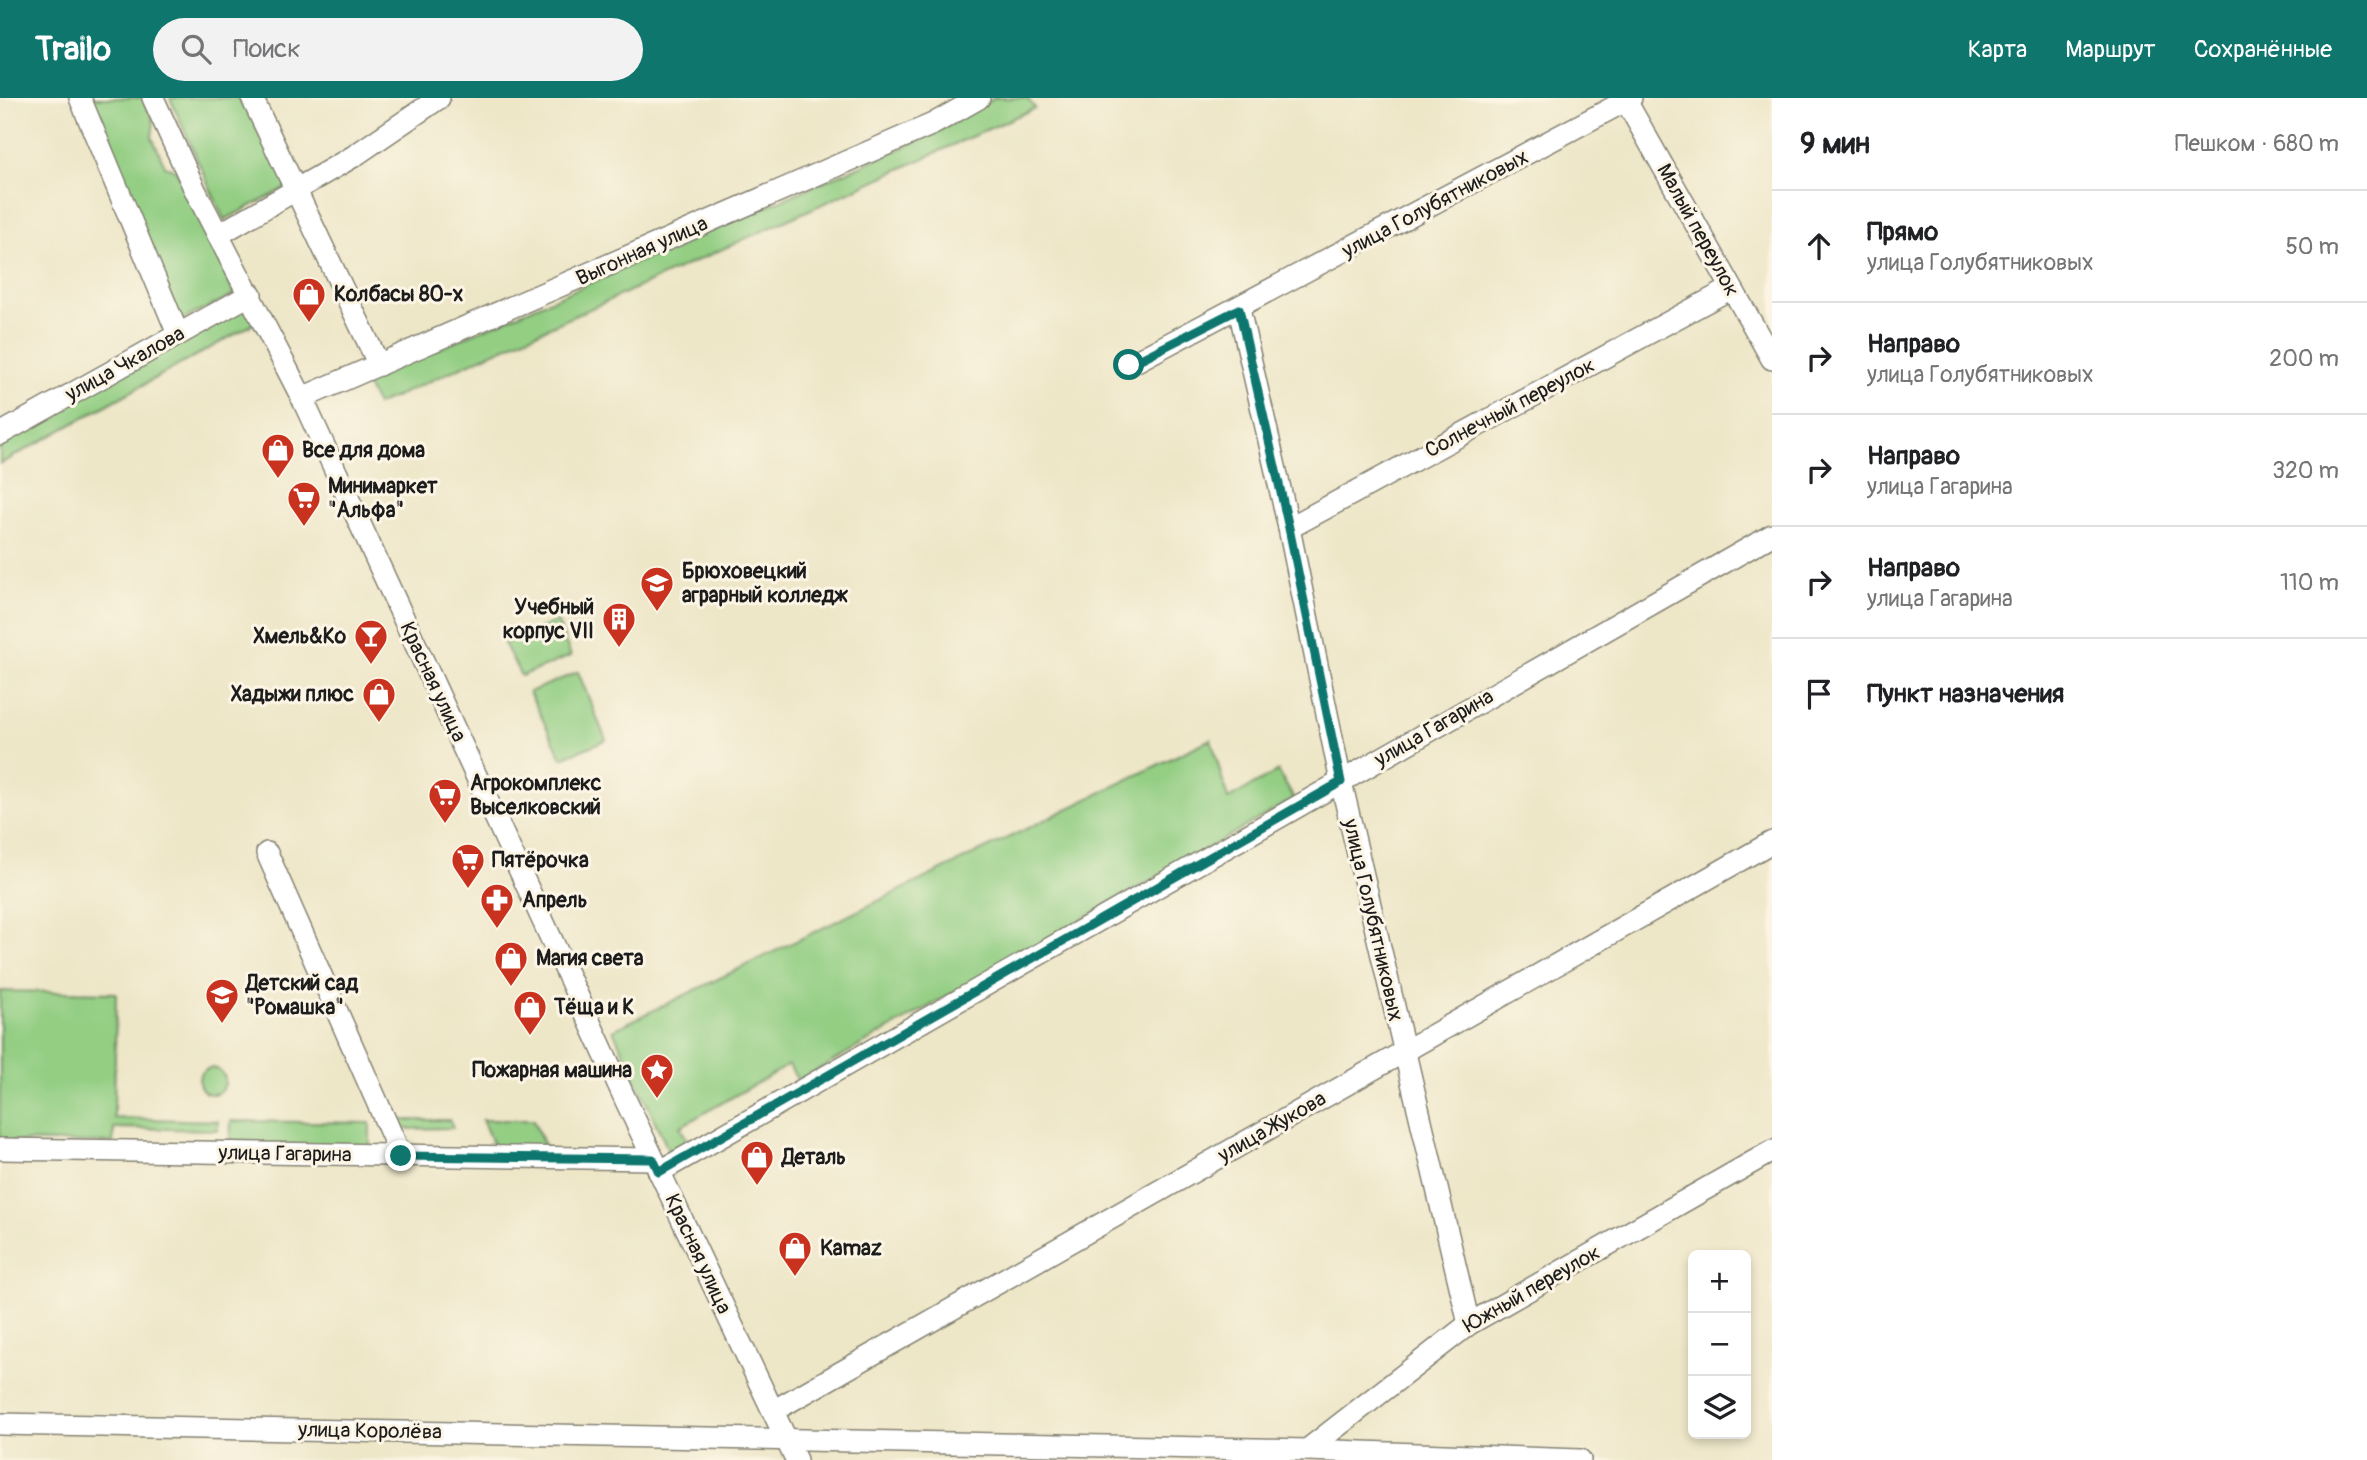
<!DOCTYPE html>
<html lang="ru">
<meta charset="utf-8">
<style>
:root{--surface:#fff;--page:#f2f2f2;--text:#202124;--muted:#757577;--line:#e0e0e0;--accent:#0f766e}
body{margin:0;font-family:Pangolin,sans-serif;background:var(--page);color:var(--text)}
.controls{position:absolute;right:21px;bottom:21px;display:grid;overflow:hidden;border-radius:10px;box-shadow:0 4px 10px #0003}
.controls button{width:63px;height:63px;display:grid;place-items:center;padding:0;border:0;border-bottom:2px solid var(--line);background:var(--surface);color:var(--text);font:35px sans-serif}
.stop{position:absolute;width:21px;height:21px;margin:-16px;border:5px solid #0f766e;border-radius:50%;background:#fff}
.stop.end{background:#0f766e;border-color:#fff;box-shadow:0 2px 7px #0008}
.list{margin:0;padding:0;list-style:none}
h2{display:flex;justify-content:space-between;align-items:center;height:91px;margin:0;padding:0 28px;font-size:30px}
h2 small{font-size:23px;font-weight:400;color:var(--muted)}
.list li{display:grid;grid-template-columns:46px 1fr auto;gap:21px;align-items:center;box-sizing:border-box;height:112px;padding:0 28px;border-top:2px solid var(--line)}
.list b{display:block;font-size:26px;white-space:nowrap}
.list p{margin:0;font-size:23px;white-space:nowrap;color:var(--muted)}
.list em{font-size:23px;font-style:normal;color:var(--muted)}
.icon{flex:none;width:38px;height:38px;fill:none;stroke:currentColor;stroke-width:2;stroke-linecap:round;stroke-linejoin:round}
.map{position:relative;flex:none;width:1772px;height:1362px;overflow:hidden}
header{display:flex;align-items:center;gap:42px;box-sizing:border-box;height:98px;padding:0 35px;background:var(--accent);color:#fff}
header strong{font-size:33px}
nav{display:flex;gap:38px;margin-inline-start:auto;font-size:24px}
.search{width:490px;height:63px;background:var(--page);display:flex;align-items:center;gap:18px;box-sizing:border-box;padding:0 24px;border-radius:38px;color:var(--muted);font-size:26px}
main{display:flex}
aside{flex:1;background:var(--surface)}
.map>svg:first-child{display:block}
.green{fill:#93ce83;stroke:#587550;stroke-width:2}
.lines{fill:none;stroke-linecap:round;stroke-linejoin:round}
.minor-casing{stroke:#848172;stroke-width:24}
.minor{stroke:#fff;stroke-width:21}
.route{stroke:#0f766e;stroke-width:9}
.labels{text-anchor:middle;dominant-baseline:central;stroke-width:6;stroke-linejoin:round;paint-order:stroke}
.street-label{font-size:21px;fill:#1c1c1c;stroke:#fcf5e5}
.poi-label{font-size:21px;font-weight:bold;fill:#1c1c1c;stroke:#fcf5e5;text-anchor:start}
</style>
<header>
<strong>Trailo</strong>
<div class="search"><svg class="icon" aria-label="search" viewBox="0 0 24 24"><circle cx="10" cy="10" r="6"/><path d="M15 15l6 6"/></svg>Поиск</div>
<nav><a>Карта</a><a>Маршрут</a><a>Сохранённые</a></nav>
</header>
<main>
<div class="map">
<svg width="1772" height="1362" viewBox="0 0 1772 1362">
<rect width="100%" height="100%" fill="#fcf5e5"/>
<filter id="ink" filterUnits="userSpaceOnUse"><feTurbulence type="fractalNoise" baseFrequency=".0143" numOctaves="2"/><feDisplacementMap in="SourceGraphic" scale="14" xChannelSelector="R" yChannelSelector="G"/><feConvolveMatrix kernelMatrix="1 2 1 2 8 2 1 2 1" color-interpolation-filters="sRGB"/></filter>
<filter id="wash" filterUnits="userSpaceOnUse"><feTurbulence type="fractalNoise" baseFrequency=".00686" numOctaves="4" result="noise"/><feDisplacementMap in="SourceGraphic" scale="28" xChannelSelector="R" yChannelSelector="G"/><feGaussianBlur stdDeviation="1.57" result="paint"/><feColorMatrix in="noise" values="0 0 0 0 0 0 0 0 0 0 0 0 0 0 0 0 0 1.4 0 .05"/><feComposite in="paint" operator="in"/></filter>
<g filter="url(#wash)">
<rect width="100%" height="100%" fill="#ede6c7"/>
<!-- green -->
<g class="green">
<path d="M87,0H143L154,24L152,39L165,68L176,72L235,196L180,223Z"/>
<path d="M170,0H246L288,89L224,122Z"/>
<path d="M994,0H1027L1035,10L377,307L364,283L936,35Z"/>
<path d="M249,205L257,224L0,366V343Z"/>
<path d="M557,523L571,558L521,578L504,545Z"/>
<path d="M578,574L606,642L562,660L529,594Z"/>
<path d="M1211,641L1228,701L1278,673L1294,701L798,983L789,967L680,1029L689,1045L670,1056L613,932Z"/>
<path d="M0,893L116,895L114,1020L218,1023V1032L114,1030L113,1045L0,1043Z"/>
<circle cx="212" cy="983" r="13"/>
<path d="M398,1022H450L453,1030L402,1031Z"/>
<path d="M482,1022H533L546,1051H495Z"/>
<path d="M231,1023L370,1025V1050L230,1048Z"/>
</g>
</g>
<g filter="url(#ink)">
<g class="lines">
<defs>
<g id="minor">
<path d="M80,0L178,236"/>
<path d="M153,0L196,94L302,300L626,1003L796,1362"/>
<path d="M252,0L379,267"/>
<path d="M1626,3L1772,261"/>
<path d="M218,137L354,58L439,0"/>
<path d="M1239,211L1289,430L1341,684L1469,1226"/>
<path d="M1129,267L1631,0"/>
<path d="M302,300L933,26L979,0"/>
<path d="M0,336L251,196"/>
<path d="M1289,430L1730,191"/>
<path d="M267,755L401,1058"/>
<path d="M0,1051L653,1061"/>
<path d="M659,1074L1772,437"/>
<path d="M773,1313L1772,744"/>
<path d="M0,1326L1307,1352L1580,1362"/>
<path d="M1307,1352L1469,1226L1772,1053"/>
</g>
</defs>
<!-- minor casing -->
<use href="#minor" class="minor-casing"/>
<!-- minor -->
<use href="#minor" class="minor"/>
</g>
</g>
<g class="lines" filter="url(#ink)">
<!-- route -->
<path class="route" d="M401,1058L653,1061L659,1074L1341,684L1289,430L1239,211L1129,267"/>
</g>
<!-- icons -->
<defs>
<symbol id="shop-pin" viewBox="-11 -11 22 30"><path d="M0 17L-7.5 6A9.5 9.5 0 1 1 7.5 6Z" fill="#c8321e" stroke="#fcf5e5"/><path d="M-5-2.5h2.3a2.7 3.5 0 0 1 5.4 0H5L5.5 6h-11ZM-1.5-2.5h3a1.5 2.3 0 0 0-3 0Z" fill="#fff"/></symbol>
<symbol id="supermarket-pin" viewBox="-11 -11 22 30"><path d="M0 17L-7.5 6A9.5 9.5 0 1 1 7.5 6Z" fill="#c8321e" stroke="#fcf5e5"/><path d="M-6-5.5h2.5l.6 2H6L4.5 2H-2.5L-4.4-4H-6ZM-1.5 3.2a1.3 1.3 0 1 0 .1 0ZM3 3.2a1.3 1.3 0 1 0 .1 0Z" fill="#fff"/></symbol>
<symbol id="university-pin" viewBox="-11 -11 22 30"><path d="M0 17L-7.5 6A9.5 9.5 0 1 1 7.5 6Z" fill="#c8321e" stroke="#fcf5e5"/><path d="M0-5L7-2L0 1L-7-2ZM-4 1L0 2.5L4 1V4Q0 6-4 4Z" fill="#fff"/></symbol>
<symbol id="building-pin" viewBox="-11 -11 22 30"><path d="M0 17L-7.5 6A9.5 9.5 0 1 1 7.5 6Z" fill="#c8321e" stroke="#fcf5e5"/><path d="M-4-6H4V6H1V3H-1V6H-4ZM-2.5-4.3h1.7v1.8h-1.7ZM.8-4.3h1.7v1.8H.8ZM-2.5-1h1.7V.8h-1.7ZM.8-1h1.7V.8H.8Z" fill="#fff"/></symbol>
<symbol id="bar-pin" viewBox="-11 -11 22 30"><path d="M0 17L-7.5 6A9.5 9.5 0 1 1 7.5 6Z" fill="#c8321e" stroke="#fcf5e5"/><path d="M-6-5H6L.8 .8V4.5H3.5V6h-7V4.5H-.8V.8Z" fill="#fff"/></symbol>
<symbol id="pharmacy-pin" viewBox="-11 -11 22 30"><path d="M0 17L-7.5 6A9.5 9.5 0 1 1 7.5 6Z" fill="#c8321e" stroke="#fcf5e5"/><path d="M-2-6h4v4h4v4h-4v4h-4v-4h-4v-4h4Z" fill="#fff"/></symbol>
<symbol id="school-pin" viewBox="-11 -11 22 30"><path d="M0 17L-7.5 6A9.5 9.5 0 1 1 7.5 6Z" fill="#c8321e" stroke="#fcf5e5"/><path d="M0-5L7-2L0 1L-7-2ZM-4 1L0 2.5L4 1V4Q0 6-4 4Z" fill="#fff"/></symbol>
<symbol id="sight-pin" viewBox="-11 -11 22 30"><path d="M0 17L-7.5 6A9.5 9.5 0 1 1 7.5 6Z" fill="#c8321e" stroke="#fcf5e5"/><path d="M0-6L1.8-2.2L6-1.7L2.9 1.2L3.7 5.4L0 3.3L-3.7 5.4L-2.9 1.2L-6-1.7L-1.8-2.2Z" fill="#fff"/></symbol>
</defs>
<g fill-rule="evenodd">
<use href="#shop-pin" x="290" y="177" width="38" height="52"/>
<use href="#shop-pin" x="259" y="333" width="38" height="52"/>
<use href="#supermarket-pin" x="285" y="381" width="38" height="52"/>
<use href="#university-pin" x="638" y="466" width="38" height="52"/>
<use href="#building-pin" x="600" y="502" width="38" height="52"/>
<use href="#bar-pin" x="352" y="519" width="38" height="52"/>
<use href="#shop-pin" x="360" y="577" width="38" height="52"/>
<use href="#supermarket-pin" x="426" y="678" width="38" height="52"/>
<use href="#supermarket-pin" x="449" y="743" width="38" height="52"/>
<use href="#pharmacy-pin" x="478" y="783" width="38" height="52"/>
<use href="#shop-pin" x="492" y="841" width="38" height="52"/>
<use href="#school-pin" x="203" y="878" width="38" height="52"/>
<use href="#shop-pin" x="511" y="890" width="38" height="52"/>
<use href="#sight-pin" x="638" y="953" width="38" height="52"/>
<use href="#shop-pin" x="738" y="1040" width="38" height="52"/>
<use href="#shop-pin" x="776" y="1131" width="38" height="52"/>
</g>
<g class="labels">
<!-- street labels -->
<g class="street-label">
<text transform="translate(1435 106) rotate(-28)">улица Голубятниковых</text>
<text transform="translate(1698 132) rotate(61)">Малый переулок</text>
<text transform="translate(642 153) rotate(-24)">Выгонная улица</text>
<text transform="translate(125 266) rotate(-29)">улица Чкалова</text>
<text transform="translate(1510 310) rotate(-28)">Солнечный переулок</text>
<text transform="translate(433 584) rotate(65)">Красная улица</text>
<text transform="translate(1434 630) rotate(-30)">улица Гагарина</text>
<text transform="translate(1373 822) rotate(77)">улица Голубятниковых</text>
<text transform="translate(1272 1029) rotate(-30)">улица Жукова</text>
<text transform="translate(285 1056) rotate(1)">улица Гагарина</text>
<text transform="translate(698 1156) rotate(65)">Красная улица</text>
<text transform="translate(1532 1191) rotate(-30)">Южный переулок</text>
<text transform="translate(370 1333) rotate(1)">улица Королёва</text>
</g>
<!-- poi labels -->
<g class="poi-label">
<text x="334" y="196">Колбасы 80-х</text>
<text x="302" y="352">Все для дома</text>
<text x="328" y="388">Минимаркет<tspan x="328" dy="24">"Альфа"</tspan></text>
<text x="682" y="473">Брюховецкий<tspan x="682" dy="24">аграрный колледж</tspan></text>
<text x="594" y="509" text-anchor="end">Учебный<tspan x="594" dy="24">корпус VII</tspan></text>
<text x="346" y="538" text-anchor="end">Хмель&amp;Ко</text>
<text x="354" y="596" text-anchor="end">Хадыжи плюс</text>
<text x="470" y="685">Агрокомплекс<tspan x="470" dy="24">Выселковский</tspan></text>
<text x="492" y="762">Пятёрочка</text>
<text x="522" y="802">Апрель</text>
<text x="536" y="860">Магия света</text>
<text x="246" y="885">Детский сад<tspan x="246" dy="24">"Ромашка"</tspan></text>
<text x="554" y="909">Тёща и К</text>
<text x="632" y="972" text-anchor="end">Пожарная машина</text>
<text x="782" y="1059">Деталь</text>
<text x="820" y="1150">Kamaz</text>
</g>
</g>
</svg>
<div class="controls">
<button>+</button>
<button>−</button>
<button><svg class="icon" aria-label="layers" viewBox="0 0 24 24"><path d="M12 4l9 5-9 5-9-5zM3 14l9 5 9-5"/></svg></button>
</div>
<div class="stop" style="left:1129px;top:267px"></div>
<div class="stop end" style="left:401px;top:1058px"></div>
</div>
<aside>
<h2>9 мин<small>Пешком · 680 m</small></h2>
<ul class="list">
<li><svg class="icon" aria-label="ahead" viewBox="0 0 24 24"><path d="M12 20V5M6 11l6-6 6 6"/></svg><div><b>Прямо</b><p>улица Голубятниковых</p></div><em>50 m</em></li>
<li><svg class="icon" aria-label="right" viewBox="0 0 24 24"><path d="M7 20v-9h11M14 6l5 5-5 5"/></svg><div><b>Направо</b><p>улица Голубятниковых</p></div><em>200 m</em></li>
<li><svg class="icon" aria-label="right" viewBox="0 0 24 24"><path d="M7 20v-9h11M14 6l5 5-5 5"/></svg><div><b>Направо</b><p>улица Гагарина</p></div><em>320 m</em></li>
<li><svg class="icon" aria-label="right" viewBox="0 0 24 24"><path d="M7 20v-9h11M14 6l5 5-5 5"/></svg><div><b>Направо</b><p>улица Гагарина</p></div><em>110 m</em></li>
<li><svg class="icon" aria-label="arrive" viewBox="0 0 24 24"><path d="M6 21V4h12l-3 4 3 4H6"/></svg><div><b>Пункт назначения</b></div></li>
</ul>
</aside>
</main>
